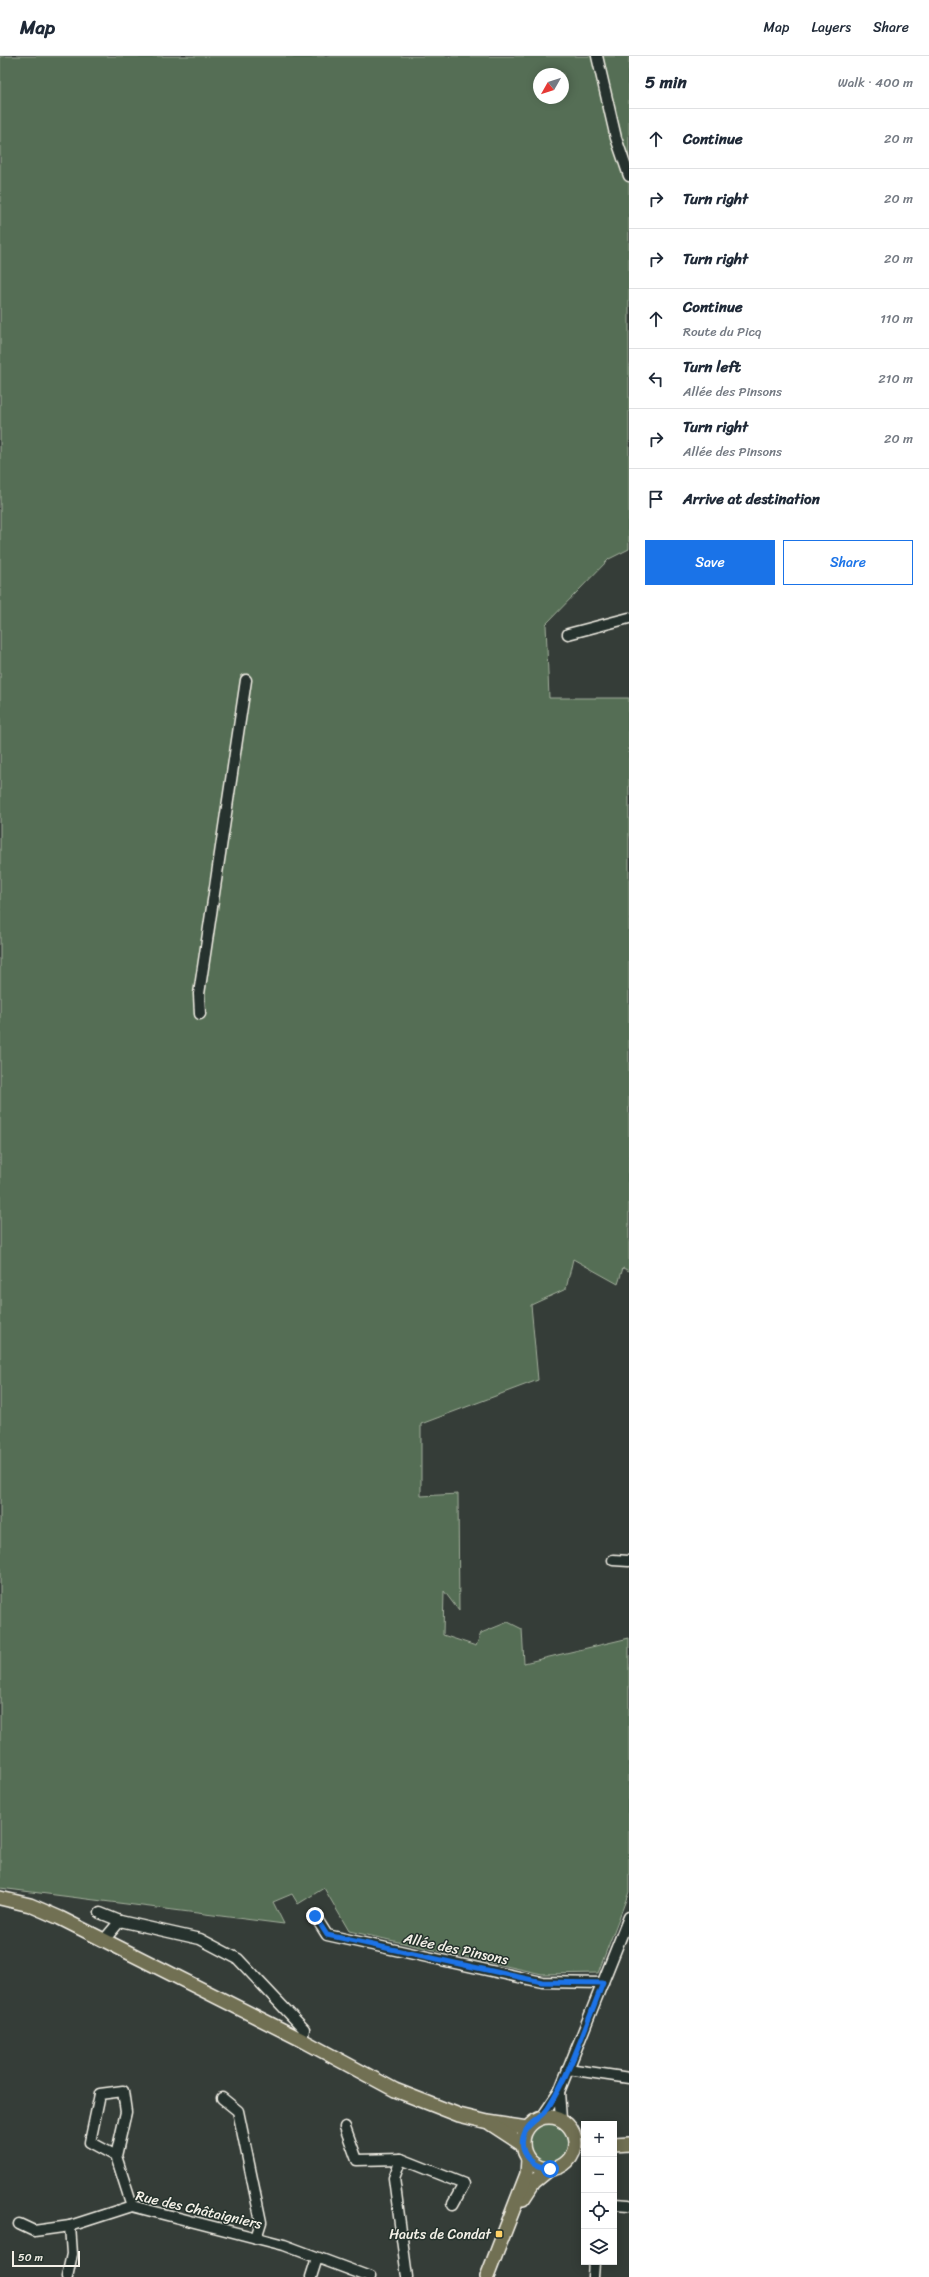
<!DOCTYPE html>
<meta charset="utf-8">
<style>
:root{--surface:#fff;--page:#f6f6f7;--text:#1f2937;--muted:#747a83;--line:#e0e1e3;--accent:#1a73e8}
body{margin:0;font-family:Sriracha,sans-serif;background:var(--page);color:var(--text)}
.controls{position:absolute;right:12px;bottom:12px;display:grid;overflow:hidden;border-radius:0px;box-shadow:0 2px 10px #0003}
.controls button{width:36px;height:36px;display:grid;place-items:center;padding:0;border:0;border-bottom:1px solid var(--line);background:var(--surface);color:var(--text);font:20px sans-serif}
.compass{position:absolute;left:533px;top:12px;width:36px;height:36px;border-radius:50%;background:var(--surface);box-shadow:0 2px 10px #0003;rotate:231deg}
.scale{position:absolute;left:12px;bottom:10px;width:68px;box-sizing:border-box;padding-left:4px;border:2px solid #f4f1e8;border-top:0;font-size:11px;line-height:14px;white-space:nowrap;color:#f4f1e8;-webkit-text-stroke:3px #26332d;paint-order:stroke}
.stop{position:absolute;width:12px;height:12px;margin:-9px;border:3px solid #1a73e8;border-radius:50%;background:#fff}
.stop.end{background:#1a73e8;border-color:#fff;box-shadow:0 1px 4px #0008}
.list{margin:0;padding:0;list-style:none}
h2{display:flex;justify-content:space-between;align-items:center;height:52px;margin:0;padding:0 16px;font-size:17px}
h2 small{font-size:13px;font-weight:400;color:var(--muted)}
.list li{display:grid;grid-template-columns:26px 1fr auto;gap:12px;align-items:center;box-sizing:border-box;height:60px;padding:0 16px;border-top:1px solid var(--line)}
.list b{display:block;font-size:15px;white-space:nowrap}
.list p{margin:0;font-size:13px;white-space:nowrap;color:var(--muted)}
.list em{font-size:13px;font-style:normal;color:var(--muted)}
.actions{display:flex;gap:8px;padding:12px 16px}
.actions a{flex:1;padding:9px 0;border:1px solid var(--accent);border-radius:0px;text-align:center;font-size:14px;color:var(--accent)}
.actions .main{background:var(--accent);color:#fff}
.icon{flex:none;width:22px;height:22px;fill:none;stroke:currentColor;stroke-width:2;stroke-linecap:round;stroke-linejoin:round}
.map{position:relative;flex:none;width:629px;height:2221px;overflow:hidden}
header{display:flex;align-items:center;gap:24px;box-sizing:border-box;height:56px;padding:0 20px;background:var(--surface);border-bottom:1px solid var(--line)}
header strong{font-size:19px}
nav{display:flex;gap:22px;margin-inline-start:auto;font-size:14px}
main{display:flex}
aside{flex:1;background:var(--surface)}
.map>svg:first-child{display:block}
.green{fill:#556e54;stroke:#a4b09e;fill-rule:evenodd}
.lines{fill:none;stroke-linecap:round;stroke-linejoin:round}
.minor-casing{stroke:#f4f1e8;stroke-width:13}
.major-casing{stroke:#f4f1e8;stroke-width:16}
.minor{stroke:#26332d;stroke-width:10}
.major{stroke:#716f52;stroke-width:13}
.route{stroke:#1a73e8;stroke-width:5}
.poi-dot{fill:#ffd166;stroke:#26332d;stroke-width:1.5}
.labels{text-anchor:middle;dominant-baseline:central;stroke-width:3;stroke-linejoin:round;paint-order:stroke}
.street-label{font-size:14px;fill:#f4f1e8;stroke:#26332d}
.poi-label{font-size:14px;fill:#f4f1e8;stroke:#26332d;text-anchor:end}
</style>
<header>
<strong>Map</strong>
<nav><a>Map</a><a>Layers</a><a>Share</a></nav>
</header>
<main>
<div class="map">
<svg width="629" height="2221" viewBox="0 0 629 2221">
<rect width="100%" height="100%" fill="#353d38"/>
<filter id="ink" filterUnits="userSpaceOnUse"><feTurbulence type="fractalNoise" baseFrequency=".025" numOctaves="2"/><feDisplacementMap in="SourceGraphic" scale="8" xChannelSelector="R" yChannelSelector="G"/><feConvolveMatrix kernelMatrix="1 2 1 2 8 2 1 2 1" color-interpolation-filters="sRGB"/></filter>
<g filter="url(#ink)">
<!-- green -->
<g class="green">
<path d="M0,0H629V493L609,503L546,568L549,642H629V1215L623,1212L618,1228L573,1203L566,1233L531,1249L538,1324L421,1368V1440L458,1438L459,1555L444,1535L443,1579L476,1590L481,1577L508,1566L522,1573L524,1607L629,1582V1836L598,1917L542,1918L349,1875L324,1832L298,1848L292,1838L273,1846L284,1868L0,1832ZM539,18H563V42H539Z"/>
<circle cx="549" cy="2087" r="19"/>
</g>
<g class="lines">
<defs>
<g id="minor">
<path d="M597,0L616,82L629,120"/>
<path d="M568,578L629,562"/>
<path d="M200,958L199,938L246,624"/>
<path d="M613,1504L629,1505"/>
<path d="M100,1857L120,1865L200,1883L238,1903L304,1973L302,1984"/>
<path d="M315,1860L327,1879L542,1926L603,1927"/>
<path d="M104,1884L120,1865"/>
<path d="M568,2013L629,2022"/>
<path d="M559,2036L561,2063"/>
<path d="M222,2042L238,2055L261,2166L256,2182"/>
<path d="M542,2061L559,2036L629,1861"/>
<path d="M345,2071L357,2104L401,2103L464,2128L453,2148"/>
<path d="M116,2100L90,2086L100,2038L123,2035L126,2056L116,2100L132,2150"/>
<path d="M401,2103L394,2122L407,2221"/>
<path d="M614,2148L629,2149"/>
<path d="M19,2168L34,2175L70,2170"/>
<path d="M67,2221L72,2198L70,2170L132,2150L284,2189L370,2221"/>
<path d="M311,2221L317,2202"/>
<path d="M593,2221L594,2206"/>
</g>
<g id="major">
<path d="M0,1842L30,1849L60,1862L302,1984L395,2034L459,2059L488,2066L527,2072"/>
<circle cx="549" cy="2087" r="26"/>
<path d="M491,2068L523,2089"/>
<path d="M614,2089L629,2088"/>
<path d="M523,2143L534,2126L550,2113"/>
<path d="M487,2221L527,2118L528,2103"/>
</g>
</defs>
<!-- minor casing -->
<use href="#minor" class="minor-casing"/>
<!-- major casing -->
<use href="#major" class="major-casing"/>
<!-- minor -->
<use href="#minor" class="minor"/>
<!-- major -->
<use href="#major" class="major"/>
</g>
</g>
<g class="lines" filter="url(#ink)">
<!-- route -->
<path class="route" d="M315,1860L327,1879L542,1926L603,1927C586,1968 572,2014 548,2052C541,2063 526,2067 523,2081C519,2099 534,2111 550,2113"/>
</g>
<!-- markers -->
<rect class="poi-dot" x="495" y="2174" width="8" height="8" rx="2"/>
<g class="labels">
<!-- street labels -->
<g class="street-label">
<text transform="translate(456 1893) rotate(12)">Allée des Pinsons</text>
<text transform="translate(199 2154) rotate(13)">Rue des Châtaigniers</text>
</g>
<!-- poi labels -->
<g class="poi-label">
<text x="491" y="2178">Hauts de Condat</text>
</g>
</g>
</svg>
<div class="controls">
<button>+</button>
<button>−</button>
<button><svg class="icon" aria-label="locate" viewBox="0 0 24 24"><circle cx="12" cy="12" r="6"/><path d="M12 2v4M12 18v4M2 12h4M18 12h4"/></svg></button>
<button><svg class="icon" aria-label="layers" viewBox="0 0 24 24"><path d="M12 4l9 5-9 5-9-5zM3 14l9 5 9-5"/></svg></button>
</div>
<svg class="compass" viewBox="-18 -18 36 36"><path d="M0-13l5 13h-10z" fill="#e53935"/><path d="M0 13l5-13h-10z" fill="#747a83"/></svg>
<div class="scale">50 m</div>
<div class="stop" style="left:550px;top:2113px"></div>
<div class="stop end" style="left:315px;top:1860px"></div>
</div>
<aside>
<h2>5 min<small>Walk · 400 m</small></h2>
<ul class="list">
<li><svg class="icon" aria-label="ahead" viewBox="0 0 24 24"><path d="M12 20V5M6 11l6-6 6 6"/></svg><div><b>Continue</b></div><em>20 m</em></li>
<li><svg class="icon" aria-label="right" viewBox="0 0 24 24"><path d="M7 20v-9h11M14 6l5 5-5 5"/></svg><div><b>Turn right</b></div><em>20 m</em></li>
<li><svg class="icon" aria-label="right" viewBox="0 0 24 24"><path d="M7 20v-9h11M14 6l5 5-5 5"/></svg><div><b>Turn right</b></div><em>20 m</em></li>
<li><svg class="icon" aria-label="ahead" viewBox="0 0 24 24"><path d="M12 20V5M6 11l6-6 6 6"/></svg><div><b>Continue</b><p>Route du Picq</p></div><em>110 m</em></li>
<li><svg class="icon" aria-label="left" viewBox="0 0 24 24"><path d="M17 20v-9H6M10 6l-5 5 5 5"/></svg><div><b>Turn left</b><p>Allée des Pinsons</p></div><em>210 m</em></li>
<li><svg class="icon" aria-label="right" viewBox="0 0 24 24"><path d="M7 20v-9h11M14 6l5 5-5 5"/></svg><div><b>Turn right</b><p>Allée des Pinsons</p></div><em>20 m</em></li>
<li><svg class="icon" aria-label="arrive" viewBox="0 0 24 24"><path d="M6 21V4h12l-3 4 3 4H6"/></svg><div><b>Arrive at destination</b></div></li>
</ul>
<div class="actions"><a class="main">Save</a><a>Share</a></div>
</aside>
</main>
